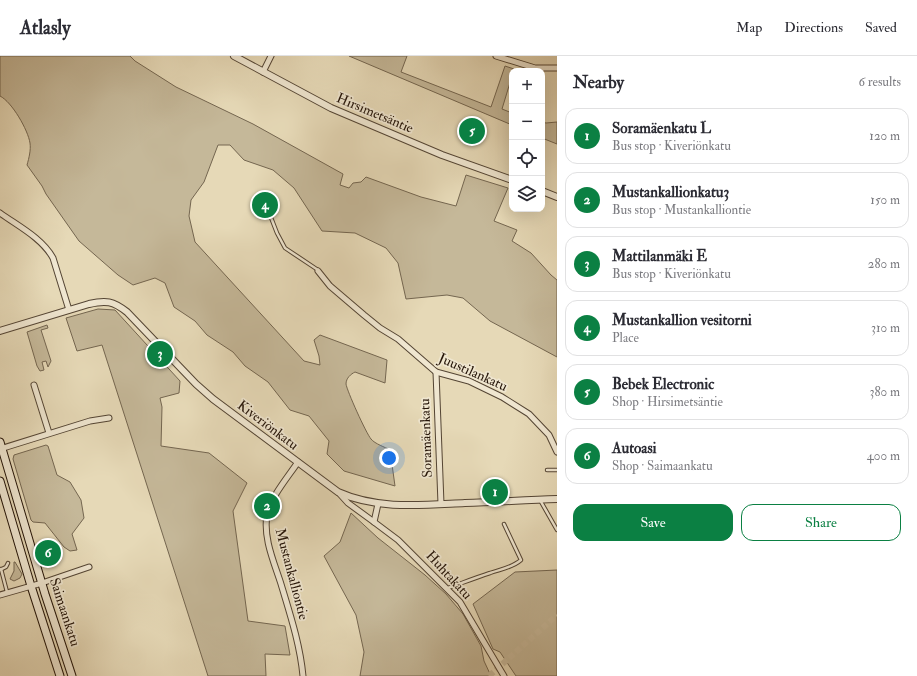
<!DOCTYPE html>
<meta charset="utf-8">
<style>
:root{--surface:#fff;--page:#f2f2f3;--text:#2b2b33;--muted:#7c7c81;--line:#e1e1e2;--accent:#0b8043}
body{margin:0;font-family:"IM FELL Double Pica",serif;background:var(--page);color:var(--text)}
.controls{position:absolute;right:12px;top:12px;display:grid;overflow:hidden;border-radius:8px;box-shadow:0 4px 16px #0002}
.controls button{width:36px;height:36px;display:grid;place-items:center;padding:0;border:0;border-bottom:1px solid var(--line);background:var(--surface);color:var(--text);font:20px sans-serif}
.you{position:absolute;left:389px;top:402px;width:14px;height:14px;margin:-10px;border:3px solid #fff;border-radius:50%;background:#1a73e8;box-shadow:0 0 0 6px #1a73e833}
.badge{display:grid;place-items:center;width:26px;height:26px;border-radius:50%;background:var(--accent);color:#fff;font-size:13px;font-weight:700}
.pin{position:absolute;translate:-50% -50%;border:2px solid #fff;box-shadow:0 1px 4px #0006}
.list{margin:0;padding:0;list-style:none}
h2{display:flex;justify-content:space-between;align-items:center;height:52px;margin:0;padding:0 16px;font-size:17px}
h2 small{font-size:13px;font-weight:400;color:var(--muted)}
.list li{display:grid;grid-template-columns:26px 1fr auto;gap:12px;align-items:center;box-sizing:border-box;height:56px;margin:0 8px 8px;padding:0 8px;border:1px solid var(--line);border-radius:12px}
.list b{display:block;font-size:15px;white-space:nowrap}
.list p{margin:0;font-size:13px;white-space:nowrap;color:var(--muted)}
.list em{font-size:13px;font-style:normal;color:var(--muted)}
.actions{display:flex;gap:8px;padding:12px 16px}
.actions a{flex:1;padding:9px 0;border:1px solid var(--accent);border-radius:12px;text-align:center;font-size:14px;color:var(--accent)}
.actions .main{background:var(--accent);color:#fff}
.icon{flex:none;width:22px;height:22px;fill:none;stroke:currentColor;stroke-width:2;stroke-linecap:round;stroke-linejoin:round}
.map{position:relative;flex:none;width:557px;height:620px;overflow:hidden}
header{display:flex;align-items:center;gap:24px;box-sizing:border-box;height:56px;padding:0 20px;background:var(--surface);border-bottom:1px solid var(--line)}
header strong{font-size:19px}
nav{display:flex;gap:22px;margin-inline-start:auto;font-size:14px}
main{display:flex}
aside{flex:1;background:var(--surface)}
.map>svg:first-child{display:block}
.green{fill:#c5b899;stroke:#746650}
.lines{fill:none;stroke-linecap:round;stroke-linejoin:round}
.tertiary-tunnel{stroke:#c9bb9d;stroke-width:6;stroke-dasharray:6 3;stroke-linecap:butt}
.service-casing{stroke:#544534;stroke-width:4.5}
.minor-casing{stroke:#544534;stroke-width:7}
.tertiary-casing{stroke:#544534;stroke-width:8}
.secondary-casing{stroke:#241408;stroke-width:9}
.service{stroke:#efe6d0;stroke-width:2.5}
.minor{stroke:#efe6d0;stroke-width:5}
.tertiary{stroke:#efe6d0;stroke-width:6}
.secondary{stroke:#efe6d0;stroke-width:7}
.labels{text-anchor:middle;dominant-baseline:central;stroke-width:3.5;stroke-linejoin:round;paint-order:stroke}
.street-label{font-size:14px;fill:#241408;stroke:#efe6d0}
</style>
<header>
<strong>Atlasly</strong>
<nav><a>Map</a><a>Directions</a><a>Saved</a></nav>
</header>
<main>
<div class="map">
<svg width="557" height="620" viewBox="0 0 557 620">
<rect width="100%" height="100%" fill="#e6d9b7"/>
<filter id="stains"><feTurbulence type="fractalNoise" baseFrequency=".005" numOctaves="4"/><feColorMatrix values="0 0 0 0 .2 0 0 0 0 .09 0 0 0 0 .02 0 0 0 .5 -.17"/></filter>
<radialGradient id="worn" r=".72"><stop offset=".6" stop-color="#630" stop-opacity="0"/><stop offset="1" stop-color="#630" stop-opacity=".3"/></radialGradient>
<!-- green -->
<g class="green">
<path d="M0,0H130L135,5L176,31L253,68L343,118L340,129L349,132L353,127L361,126L366,121L421,141L456,150L466,119L508,132L494,165L517,174L512,185L531,197L551,219L557,224V301L490,265L463,242L447,239L406,243L398,207L386,192L355,177L322,175L294,132L273,114L244,104L230,89H218L204,126L191,144L189,160L195,186L304,305L320,309L319,300L314,284L320,279L387,304L385,327L355,316C351,318 346,322 346,328C347,335 366,377 371,383C375,388 385,391 390,394L395,430L344,415L327,398L329,385L309,360L290,354L268,326L245,310L233,296L207,279L195,265L174,251L165,227L155,222L133,229L118,219L79,185L46,138L42,130L27,109C29,102 31,94 30,87C28,74 12,46 0,40Z"/>
<path d="M349,0H407L401,16L491,51L505,10L514,13V15H512V20L502,53L512,57V69Z"/>
<path d="M542,66L546,67L557,66V88L542,82Z"/>
<path d="M98,253L115,254L180,325L179,337L160,342L162,351L161,390L209,397L247,427L233,455L248,565L285,570L290,599L265,598L266,620H208L102,289L77,295L66,262Z"/>
<path d="M47,269L48,272L41,274L51,305L48,311L46,305L42,306L44,314L40,315L37,310L27,276Z"/>
<path d="M46,389L48,390L57,419L70,426L81,444L84,462L72,478L77,494L70,495L64,491L45,467L33,466L31,464L13,403L14,399Z"/>
<path d="M351,457L378,482L425,519L446,538L463,558L481,590L484,605L491,620H360L364,596L356,559L324,500L340,486Z"/>
<path d="M14,506H15L22,518L20,522L14,525L10,523L14,515Z"/>
<path d="M557,514V620H516L500,596L493,593L473,548L515,516Z"/>
</g>
<g class="lines">
<!-- tertiary-tunnel -->
<path class="tertiary-tunnel" d="M489,620L557,559"/>
<defs>
<g id="service">
<path d="M270,159L277,177L285,192L318,214"/>
<path d="M547,414H557"/>
<path d="M540,444L557,474"/>
<path d="M1,513L7,536"/>
<path d="M0,514L6,511L8,507"/>
<path d="M448,532C462,527 475,522 490,517C501,513 512,512 521,504L504,468"/>
</g>
<g id="minor">
<path d="M496,0L535,12H557"/>
<path d="M263,16L271,0"/>
<path d="M0,157C18,170 42,182 53,202L69,254"/>
<path d="M318,215L330,230L364,259L380,272L398,283L436,316L469,325L502,341L529,358L549,379L557,396"/>
<path d="M436,316L441,448"/>
<path d="M34,329L49,377"/>
<path d="M0,393L90,365L109,362"/>
<path d="M298,406C288,421 270,442 267,459C263,482 274,506 281,528C290,558 300,588 303,620"/>
<path d="M338,436L348,447L374,466"/>
<path d="M378,448L374,466L398,484L460,546L504,620"/>
<path d="M0,539L42,527L89,511"/>
</g>
<g id="tertiary">
<path d="M234,0L331,52L442,99L512,124"/>
<path d="M542,135L557,141"/>
<path d="M0,275L89,248C106,244 113,245 127,256L196,328L213,343L338,436C378,454 422,449 465,447C496,446 526,444 557,443"/>
</g>
<g id="secondary">
<path d="M0,386L45,538L72,620"/>
<path d="M0,425L31,530L60,620"/>
</g>
</defs>
<!-- service casing -->
<use href="#service" class="service-casing"/>
<!-- minor casing -->
<use href="#minor" class="minor-casing"/>
<!-- tertiary casing -->
<use href="#tertiary" class="tertiary-casing"/>
<!-- secondary casing -->
<use href="#secondary" class="secondary-casing"/>
<!-- service -->
<use href="#service" class="service"/>
<!-- minor -->
<use href="#minor" class="minor"/>
<!-- tertiary -->
<use href="#tertiary" class="tertiary"/>
<!-- secondary -->
<use href="#secondary" class="secondary"/>
</g>
<g class="labels">
<!-- street labels -->
<g class="street-label">
<text transform="translate(375 57) rotate(23)">Hirsimetsäntie</text>
<text transform="translate(473 316) rotate(24)">Juustilankatu</text>
<text transform="translate(268 369) rotate(37)">Kiveriönkatu</text>
<text transform="translate(426 382) rotate(-92)">Soramäenkatu</text>
<text transform="translate(292 518) rotate(75)">Mustankalliontie</text>
<text transform="translate(449 519) rotate(47)">Huhtakatu</text>
<text transform="translate(65 556) rotate(72)">Saimaankatu</text>
</g>
</g>
<rect width="100%" height="100%" filter="url(#stains)"/>
<rect width="100%" height="100%" fill="url(#worn)"/>
</svg>
<div class="controls">
<button>+</button>
<button>−</button>
<button><svg class="icon" aria-label="locate" viewBox="0 0 24 24"><circle cx="12" cy="12" r="6"/><path d="M12 2v4M12 18v4M2 12h4M18 12h4"/></svg></button>
<button><svg class="icon" aria-label="layers" viewBox="0 0 24 24"><path d="M12 4l9 5-9 5-9-5zM3 14l9 5 9-5"/></svg></button>
</div>
<div class="you"></div>
<div class="pin badge" style="left:495px;top:436px">1</div>
<div class="pin badge" style="left:267px;top:450px">2</div>
<div class="pin badge" style="left:160px;top:298px">3</div>
<div class="pin badge" style="left:265px;top:149px">4</div>
<div class="pin badge" style="left:472px;top:75px">5</div>
<div class="pin badge" style="left:48px;top:497px">6</div>
</div>
<aside>
<h2>Nearby<small>6 results</small></h2>
<ul class="list">
<li><span class="badge">1</span><div><b>Soramäenkatu L</b><p>Bus stop · Kiveriönkatu</p></div><em>120 m</em></li>
<li><span class="badge">2</span><div><b>Mustankallionkatu3</b><p>Bus stop · Mustankalliontie</p></div><em>150 m</em></li>
<li><span class="badge">3</span><div><b>Mattilanmäki E</b><p>Bus stop · Kiveriönkatu</p></div><em>280 m</em></li>
<li><span class="badge">4</span><div><b>Mustankallion vesitorni</b><p>Place</p></div><em>310 m</em></li>
<li><span class="badge">5</span><div><b>Bebek Electronic</b><p>Shop · Hirsimetsäntie</p></div><em>380 m</em></li>
<li><span class="badge">6</span><div><b>Autoasi</b><p>Shop · Saimaankatu</p></div><em>400 m</em></li>
</ul>
<div class="actions"><a class="main">Save</a><a>Share</a></div>
</aside>
</main>
